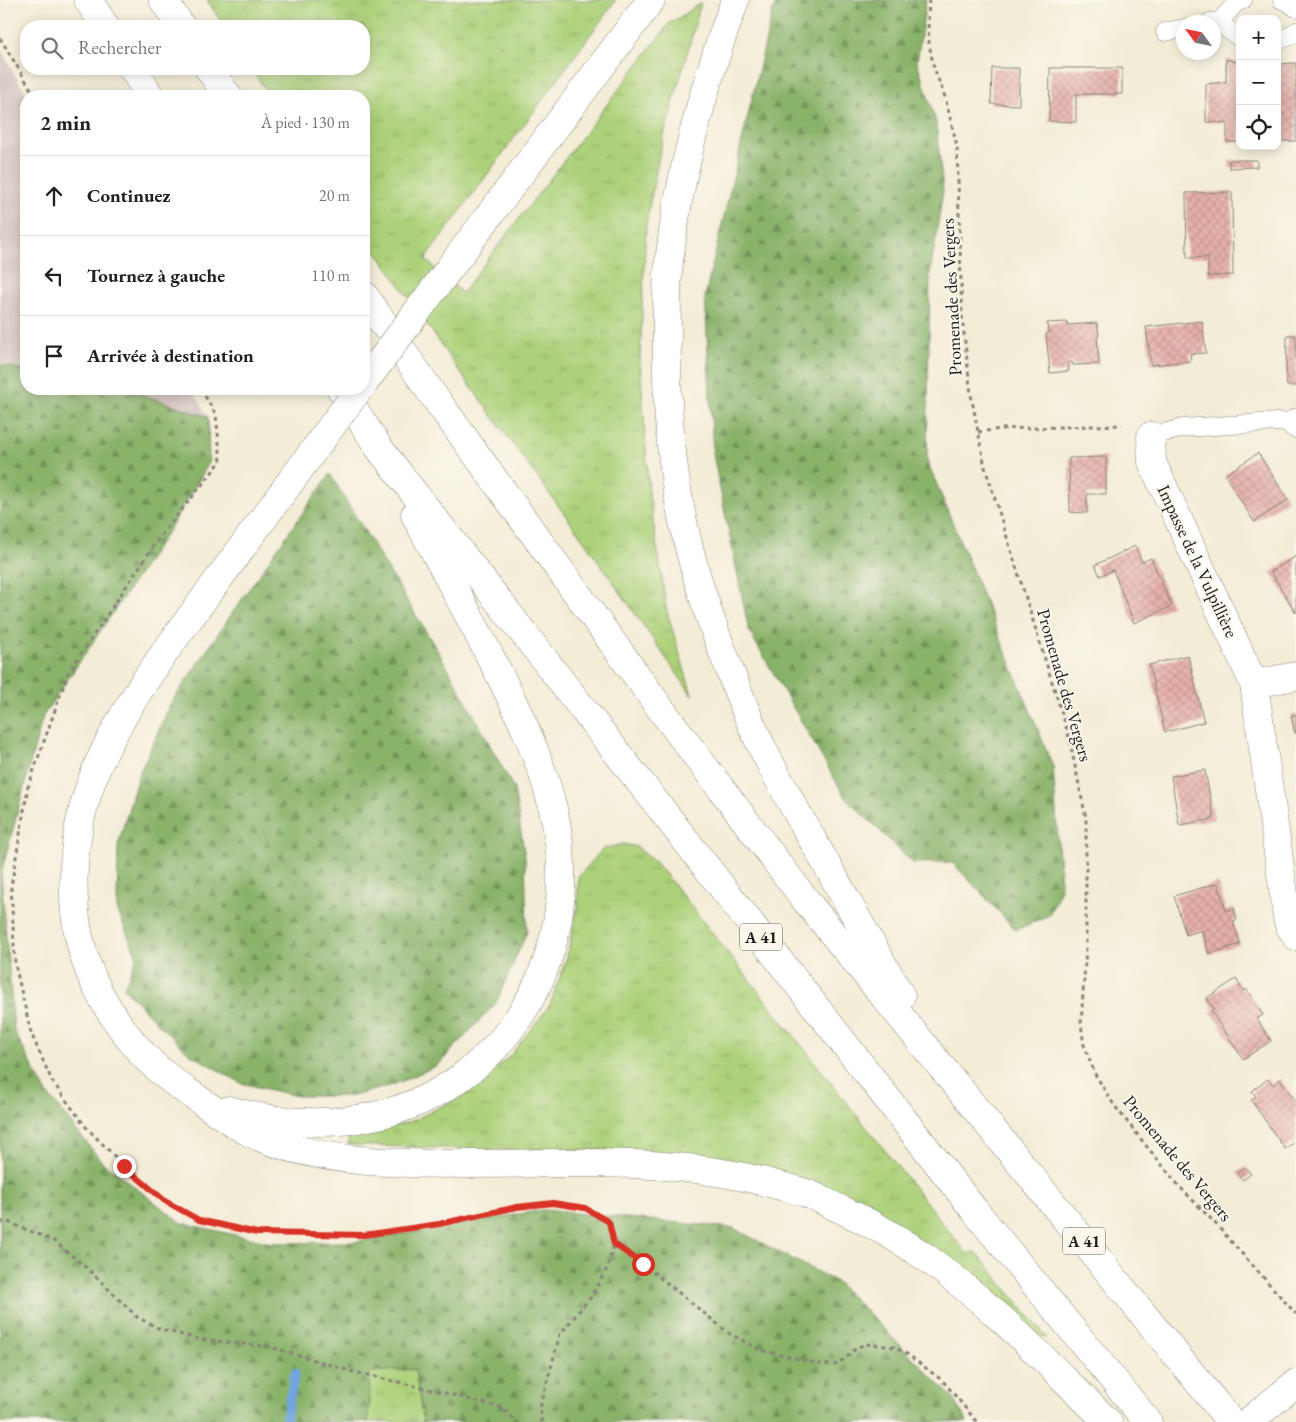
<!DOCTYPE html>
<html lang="fr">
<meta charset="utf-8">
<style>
:root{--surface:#fff;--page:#f6f6f6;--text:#202124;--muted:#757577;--line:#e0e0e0}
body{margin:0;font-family:"EB Garamond",serif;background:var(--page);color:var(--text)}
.controls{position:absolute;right:15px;top:15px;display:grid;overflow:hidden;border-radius:10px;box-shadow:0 2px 12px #0003}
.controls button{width:45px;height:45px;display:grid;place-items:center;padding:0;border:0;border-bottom:1px solid var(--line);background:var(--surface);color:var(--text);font:25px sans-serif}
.compass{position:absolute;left:1176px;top:15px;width:45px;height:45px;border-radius:50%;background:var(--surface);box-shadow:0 2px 12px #0003;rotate:303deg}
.stop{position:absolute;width:15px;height:15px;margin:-11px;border:4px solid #d93025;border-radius:50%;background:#fff}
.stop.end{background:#d93025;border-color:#fff;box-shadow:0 1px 5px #0008}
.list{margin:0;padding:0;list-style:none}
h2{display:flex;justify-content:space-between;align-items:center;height:65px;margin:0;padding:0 20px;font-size:21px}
h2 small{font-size:16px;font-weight:400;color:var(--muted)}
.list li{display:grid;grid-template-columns:32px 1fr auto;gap:15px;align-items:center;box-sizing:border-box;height:80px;padding:0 20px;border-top:1px solid var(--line)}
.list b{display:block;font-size:19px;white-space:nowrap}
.list em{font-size:16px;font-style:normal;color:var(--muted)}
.icon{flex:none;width:28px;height:28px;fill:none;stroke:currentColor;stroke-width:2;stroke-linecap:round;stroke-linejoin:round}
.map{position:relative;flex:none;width:1296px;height:1422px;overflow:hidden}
.search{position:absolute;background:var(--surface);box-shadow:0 2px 12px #0003;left:20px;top:20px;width:350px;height:55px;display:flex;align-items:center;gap:12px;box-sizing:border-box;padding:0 18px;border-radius:20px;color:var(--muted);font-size:19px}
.panel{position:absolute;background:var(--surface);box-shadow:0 2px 12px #0003;left:20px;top:90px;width:350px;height:305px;border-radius:20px}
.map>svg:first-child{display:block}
.industrial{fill:#d1c0bd}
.grass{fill:url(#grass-tufts);stroke:#64764b}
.forest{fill:url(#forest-firs);stroke:#536843}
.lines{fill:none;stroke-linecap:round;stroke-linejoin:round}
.stream{stroke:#72a5de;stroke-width:9}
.building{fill:url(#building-cross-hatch)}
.service-casing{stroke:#888479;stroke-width:19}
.minor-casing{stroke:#888479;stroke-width:29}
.motorway-casing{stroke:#888479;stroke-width:29}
.path{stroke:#888479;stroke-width:3;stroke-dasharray:4 4;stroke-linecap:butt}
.service{stroke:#fff;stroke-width:18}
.minor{stroke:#fff;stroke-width:28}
.motorway{stroke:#fff;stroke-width:28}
.motorway-bridge-casing{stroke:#888479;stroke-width:29;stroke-linecap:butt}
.motorway-bridge{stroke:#fff;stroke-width:28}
.route{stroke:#d93025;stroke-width:6}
.labels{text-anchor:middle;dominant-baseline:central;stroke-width:4;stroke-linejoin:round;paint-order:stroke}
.shield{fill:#fbf7ec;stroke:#5f5e5a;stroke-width:1}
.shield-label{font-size:16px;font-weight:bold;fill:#1c1c1c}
.street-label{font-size:18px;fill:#1c1c1c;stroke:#fbf7ec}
</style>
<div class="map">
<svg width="1296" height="1422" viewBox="0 0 1296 1422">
<defs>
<pattern id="grass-tufts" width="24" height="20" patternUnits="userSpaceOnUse" patternTransform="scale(1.25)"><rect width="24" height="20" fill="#add17a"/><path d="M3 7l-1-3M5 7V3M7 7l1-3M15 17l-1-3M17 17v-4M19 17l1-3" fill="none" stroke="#94b369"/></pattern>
<pattern id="forest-firs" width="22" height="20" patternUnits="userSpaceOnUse" patternTransform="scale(1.25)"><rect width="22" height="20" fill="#8ab36a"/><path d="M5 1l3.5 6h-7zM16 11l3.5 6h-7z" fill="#709156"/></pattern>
<pattern id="building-cross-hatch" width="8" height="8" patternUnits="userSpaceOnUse" patternTransform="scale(1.25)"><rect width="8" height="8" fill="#e6b0ab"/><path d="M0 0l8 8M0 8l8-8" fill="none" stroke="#c59793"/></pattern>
</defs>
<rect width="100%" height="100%" fill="#fbf7ec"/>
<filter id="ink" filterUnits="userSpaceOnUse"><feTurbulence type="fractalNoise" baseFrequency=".02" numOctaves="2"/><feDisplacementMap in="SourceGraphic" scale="10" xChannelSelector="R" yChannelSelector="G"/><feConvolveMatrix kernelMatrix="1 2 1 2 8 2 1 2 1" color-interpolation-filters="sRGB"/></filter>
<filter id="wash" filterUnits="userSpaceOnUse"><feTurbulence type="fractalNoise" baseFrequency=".0096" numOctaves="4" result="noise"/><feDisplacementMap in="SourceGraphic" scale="20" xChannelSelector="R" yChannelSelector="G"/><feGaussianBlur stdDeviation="1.12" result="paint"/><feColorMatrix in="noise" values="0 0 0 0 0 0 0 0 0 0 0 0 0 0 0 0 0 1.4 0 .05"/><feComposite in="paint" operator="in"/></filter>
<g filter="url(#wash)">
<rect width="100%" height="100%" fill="#f3ecd6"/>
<!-- industrial -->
<g class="industrial">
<path d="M0,48L27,96L26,370L0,365Z"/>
<path d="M125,389H192L208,417Z"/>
</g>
<!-- grass -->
<g class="grass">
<path d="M207,0H616L425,259L462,293L669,24L701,3L661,146L646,224L640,360L649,494L667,612L692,695L585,542L457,368L364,233V96H270L251,69H364V26H224Z"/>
<path d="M623,844L637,847L659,866L967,1254L975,1251L1047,1338L1039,1335L892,1221L835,1190L772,1170L702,1154L604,1150H501L348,1145L349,1136L410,1122L465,1095L510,1056L550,1005L567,957L578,904V877L603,849Z"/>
<path d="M415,1369L423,1422H368L370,1372Z"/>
</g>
<!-- forest -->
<g class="forest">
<path d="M778,0H926L917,62L936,122L943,191L930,275L927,461L1053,766L1061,889L1049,915L1016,930L952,862L913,863L845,797L749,631L713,454L705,296L773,10Z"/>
<path d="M0,365L26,370V389H125L208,417L209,463L172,525L43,716L1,874L14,1031L46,1092L102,1162L182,1223L271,1243L355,1242L543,1210L733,1228L837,1282L954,1399L967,1422H423L415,1369L370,1372L368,1422H0Z"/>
<path d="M330,474L448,668L514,789L525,857L527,932L496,1003L438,1065L393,1085L352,1096H297L241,1083L190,1054L154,1020L124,988L137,957L117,909L118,845L138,776L171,703L233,612Z"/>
</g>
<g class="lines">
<!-- stream -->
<path class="stream" d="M285,1422L295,1373"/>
</g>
<g id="blocks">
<!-- building -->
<g class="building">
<path d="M1226,59L1240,63V142H1227V123L1206,122V84L1226,82Z"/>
<path d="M1296,63V141H1277V64Z"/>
<path d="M992,68H1019V105L991,104Z"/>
<path d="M1050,68H1122V94H1076V122L1049,121Z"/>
<path d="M1229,160H1257V167L1229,168Z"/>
<path d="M1232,192L1233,275L1208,276V257L1187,258L1186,193Z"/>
<path d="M1202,321L1206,353L1190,354L1191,361L1151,365L1146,327Z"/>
<path d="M1067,322L1068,325L1097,323L1099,336L1097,337L1099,364L1073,365L1072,362L1068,363L1069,371L1050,373L1046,334L1048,333L1047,323Z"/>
<path d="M1287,335H1296V386H1287L1286,380Z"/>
<path d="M1258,453L1288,500L1254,522L1225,475Z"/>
<path d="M1106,457V494H1087V513L1070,512L1069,458Z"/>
<path d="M1135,546L1142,562L1151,558L1172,606L1134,623L1113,570L1100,576L1095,565Z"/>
<path d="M1296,556V613L1271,572Z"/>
<path d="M1188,655L1204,722L1165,732L1149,665Z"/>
<path d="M1296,714V733H1295L1291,716Z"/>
<path d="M1205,770L1214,819L1179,825L1171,776Z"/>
<path d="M1218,883L1226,911L1234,908L1237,920L1233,921L1240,944L1209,954L1202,930L1186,935L1174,896Z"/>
<path d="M1236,979L1243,991L1246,989L1263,1015L1257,1019L1271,1041L1243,1059L1211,1011L1214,1009L1207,998Z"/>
<path d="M1268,1079L1273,1085L1280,1079L1296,1102V1141L1285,1149L1251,1100L1256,1097L1252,1091Z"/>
<path d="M1245,1167L1251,1174L1243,1180L1237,1173Z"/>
</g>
</g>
</g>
<g filter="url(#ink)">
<use href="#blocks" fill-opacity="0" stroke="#888479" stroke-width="1"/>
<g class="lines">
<defs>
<g id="service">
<path d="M1282,0L1289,3L1296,8"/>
<path d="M1220,21L1227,29L1240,38"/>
<path d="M1210,22L1220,21L1236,3L1243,0"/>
<path d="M1165,32L1184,28"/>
<path d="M1277,41L1290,36L1296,31"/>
<path d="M1151,436L1183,428L1277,422L1296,423"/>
</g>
<g id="minor">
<path d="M1296,423V424"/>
<path d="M1151,436L1152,462L1254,684L1287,916L1289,925L1296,936"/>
<path d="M1254,684L1296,676"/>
<path d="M1248,1422L1296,1383"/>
</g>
<g id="motorway">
<path d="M88,0L105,26"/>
<path d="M163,0L181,26"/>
<path d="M735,0C704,85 679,172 669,262C666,288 667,315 667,342C666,405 671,469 685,531C695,576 710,620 727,663C737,689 747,716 759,741C775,775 794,807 812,839C842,892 871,944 901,996"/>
<path d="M133,69L150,96"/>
<path d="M209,69L228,96"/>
<path d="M449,269L651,0"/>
<path d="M364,295L430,391L663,712L807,902L1231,1422"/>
<path d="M341,389L379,448L975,1211L1148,1422"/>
<path d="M288,485C257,527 226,569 195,611C159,659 123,709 98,765C69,833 63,916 95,984C105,1006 118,1024 133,1043C150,1064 168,1079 191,1094C210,1107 228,1121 249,1132C282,1149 321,1156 358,1160C375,1162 392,1162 410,1163C530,1168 654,1151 773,1184C784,1187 795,1189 806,1193C817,1197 827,1203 838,1208C869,1222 900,1239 928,1259C994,1306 1050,1366 1108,1422"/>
<path d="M229,1110C305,1132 394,1126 460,1078C499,1050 531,1008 547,961C585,850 541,756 491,658C466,610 440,562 415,515"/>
</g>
</defs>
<!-- service casing -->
<use href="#service" class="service-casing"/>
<!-- minor casing -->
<use href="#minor" class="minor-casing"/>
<!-- motorway casing -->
<use href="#motorway" class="motorway-casing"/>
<!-- path -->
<g class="path">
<path d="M929,0L928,21L929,44L934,68L945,97L957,146L962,316L971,395L985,467L1068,733L1086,818V948L1081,1024L1084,1045L1095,1074L1114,1105L1148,1148L1180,1187L1212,1220L1296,1314"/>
<path d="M0,38L35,96"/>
<path d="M201,389L216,415L221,461L159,538L68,673L28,787L11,887L15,964L31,1033L52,1081L86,1127L124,1166L165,1201L199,1220L257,1233L364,1235L439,1224L517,1207L553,1203L585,1208L609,1222L614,1244L608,1267L590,1298L560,1334L540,1408L542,1422"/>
<path d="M978,432L1001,429L1122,425"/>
<path d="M0,1222H8L54,1241L88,1269L137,1317L160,1329L198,1339L271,1347L350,1371L445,1393L503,1408L516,1422"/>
<path d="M614,1244L643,1264L730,1334L760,1350L819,1364L835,1365L846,1358L857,1347L869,1344L894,1347L907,1354L943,1381L977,1422"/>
</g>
<!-- service -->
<use href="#service" class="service"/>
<!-- minor -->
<use href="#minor" class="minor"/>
<!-- motorway -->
<use href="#motorway" class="motorway"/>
<defs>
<g id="motorway-bridge">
<path d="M364,383L449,269"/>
<path d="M288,485L359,389"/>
</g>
</defs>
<!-- motorway-bridge casing -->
<use href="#motorway-bridge" class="motorway-bridge-casing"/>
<!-- motorway-bridge -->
<use href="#motorway-bridge" class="motorway-bridge"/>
</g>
</g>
<g class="lines" filter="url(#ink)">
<!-- route -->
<path class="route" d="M124,1166L165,1201L199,1220L257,1233L364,1235L439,1224L517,1207L553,1203L585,1208L609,1222L614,1244L643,1264"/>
</g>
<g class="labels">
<!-- shield labels -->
<g class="shield">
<rect x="740" y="923.5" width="42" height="27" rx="4"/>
<rect x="1063" y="1227.5" width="42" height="27" rx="4"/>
</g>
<g class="shield-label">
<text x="761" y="937">A 41</text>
<text x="1084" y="1241">A 41</text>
</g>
<!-- street labels -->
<g class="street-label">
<text transform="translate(951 297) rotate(-93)">Promenade des Vergers</text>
<text transform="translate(1198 561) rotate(65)">Impasse de la Vulpillière</text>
<text transform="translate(1065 685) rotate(74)">Promenade des Vergers</text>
<text transform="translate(1178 1158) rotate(50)">Promenade des Vergers</text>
</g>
</g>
</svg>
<div class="controls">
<button>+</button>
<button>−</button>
<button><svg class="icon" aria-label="locate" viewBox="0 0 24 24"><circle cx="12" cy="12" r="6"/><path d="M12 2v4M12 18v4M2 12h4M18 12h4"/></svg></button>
</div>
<svg class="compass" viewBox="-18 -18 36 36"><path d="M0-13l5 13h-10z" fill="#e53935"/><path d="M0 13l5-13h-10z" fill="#757577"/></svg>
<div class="stop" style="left:643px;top:1264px"></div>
<div class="stop end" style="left:124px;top:1166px"></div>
<div class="search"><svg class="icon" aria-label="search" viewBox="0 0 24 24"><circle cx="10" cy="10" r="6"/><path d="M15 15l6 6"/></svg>Rechercher</div>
<section class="panel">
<h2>2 min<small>À pied · 130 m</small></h2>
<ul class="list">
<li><svg class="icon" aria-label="ahead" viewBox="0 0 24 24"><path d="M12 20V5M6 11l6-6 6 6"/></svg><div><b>Continuez</b></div><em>20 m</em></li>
<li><svg class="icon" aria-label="left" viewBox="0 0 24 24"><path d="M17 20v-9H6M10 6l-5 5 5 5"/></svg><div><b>Tournez à gauche</b></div><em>110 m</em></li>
<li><svg class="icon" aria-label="arrive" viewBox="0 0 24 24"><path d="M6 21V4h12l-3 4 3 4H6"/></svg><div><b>Arrivée à destination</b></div></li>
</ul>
</section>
</div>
